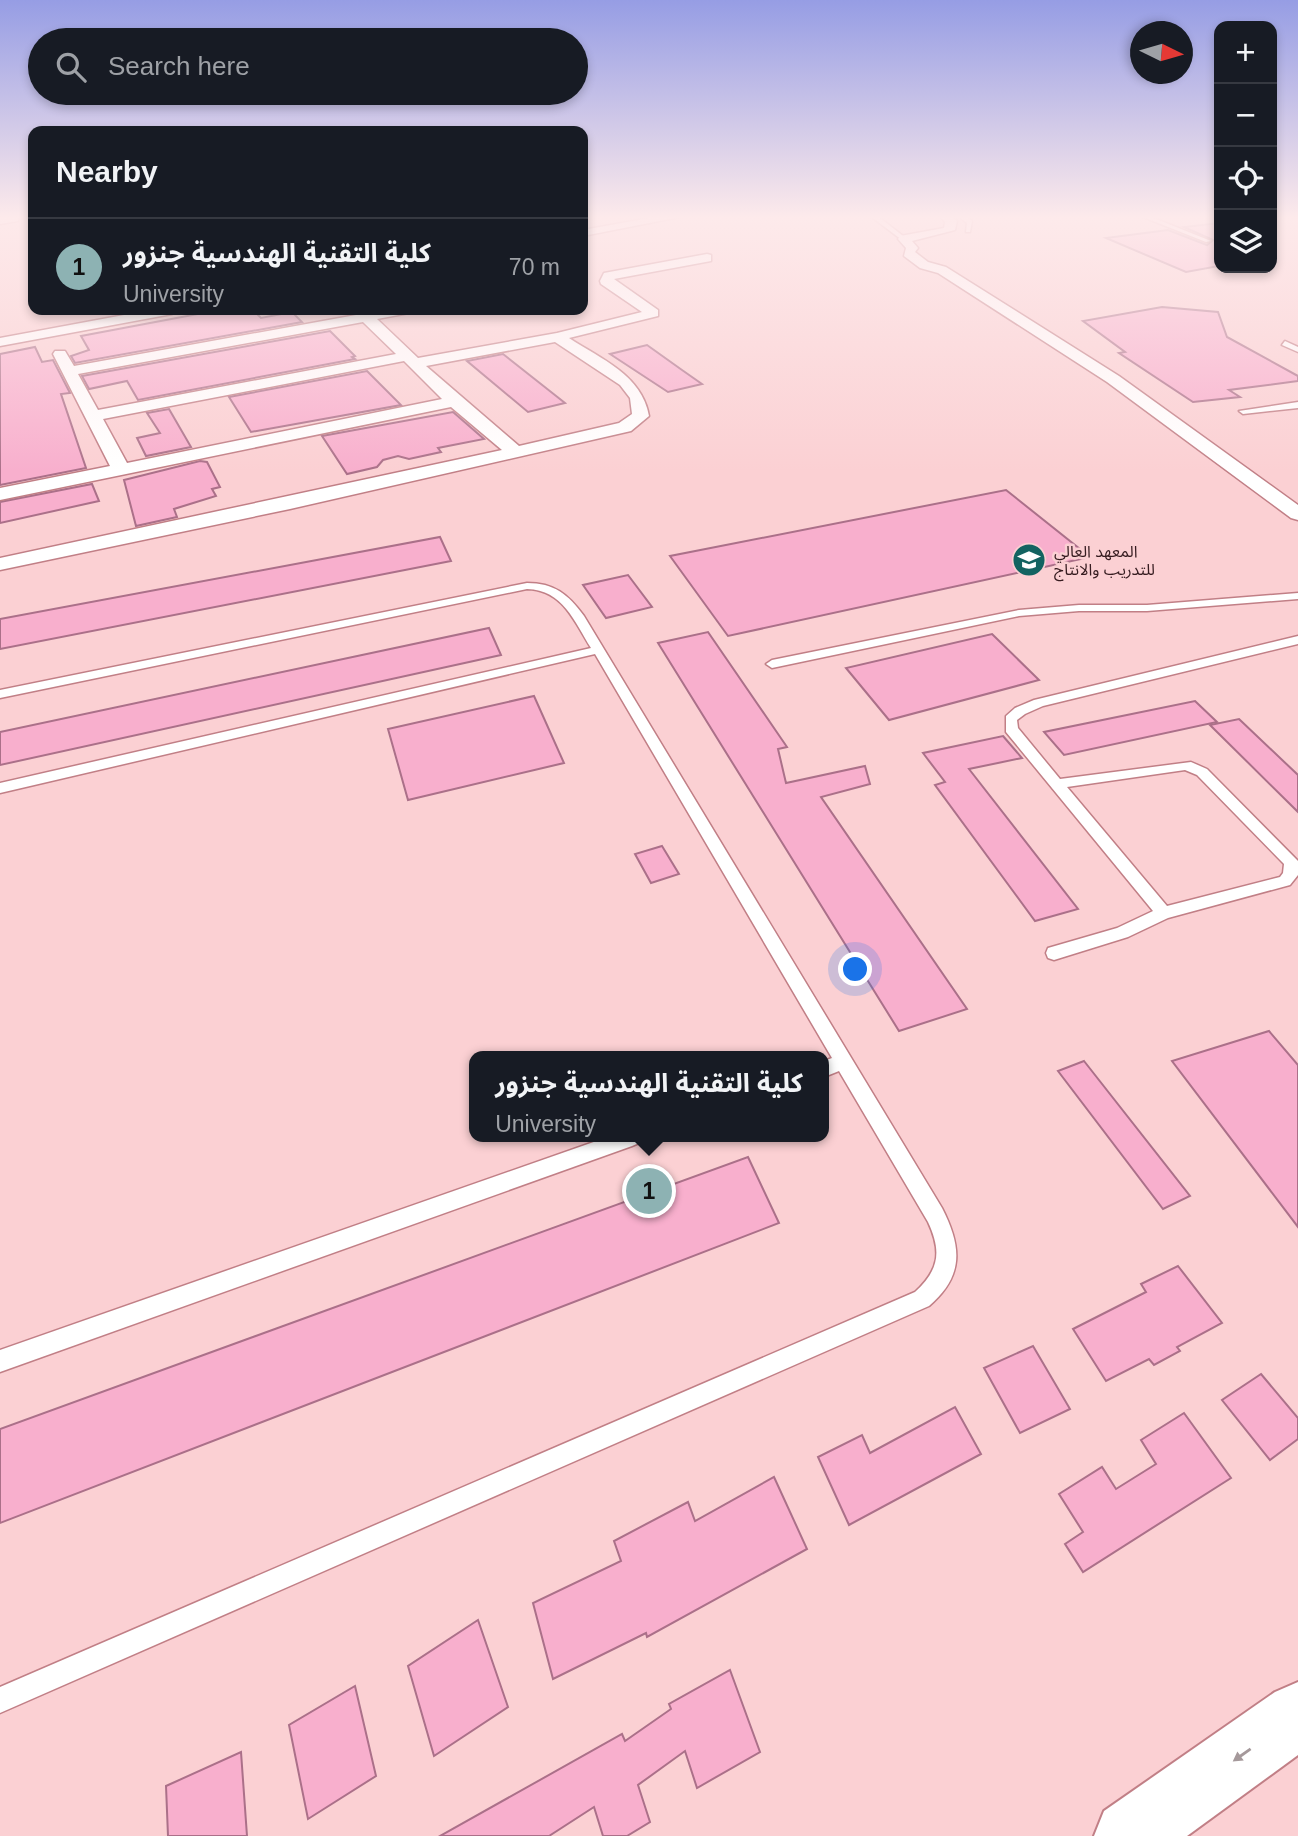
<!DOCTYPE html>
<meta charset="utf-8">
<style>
:root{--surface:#171b24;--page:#20242c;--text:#f1f3f6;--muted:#9ea1a6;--line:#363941;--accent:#8db2b3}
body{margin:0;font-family:Helvetica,"Noto Sans Arabic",sans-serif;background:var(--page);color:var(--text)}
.controls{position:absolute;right:21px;top:21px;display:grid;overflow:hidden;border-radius:14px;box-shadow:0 4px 10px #0003}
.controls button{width:63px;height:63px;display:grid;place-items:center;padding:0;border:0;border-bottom:2px solid var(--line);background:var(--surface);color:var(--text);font:35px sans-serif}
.compass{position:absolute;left:1130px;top:21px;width:63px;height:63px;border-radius:50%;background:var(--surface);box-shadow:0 4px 10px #0003;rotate:95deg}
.you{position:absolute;left:856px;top:970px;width:24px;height:24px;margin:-18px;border:5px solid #fff;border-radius:50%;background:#1a73e8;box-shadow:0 0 0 10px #1a73e833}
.badge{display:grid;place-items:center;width:46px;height:46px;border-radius:50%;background:var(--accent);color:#111;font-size:23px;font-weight:700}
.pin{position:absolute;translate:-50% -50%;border:4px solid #fff;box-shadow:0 2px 7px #0006}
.popup{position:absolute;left:469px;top:1051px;width:360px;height:91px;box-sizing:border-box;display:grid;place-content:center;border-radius:14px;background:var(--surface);filter:drop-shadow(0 2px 5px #0005);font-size:23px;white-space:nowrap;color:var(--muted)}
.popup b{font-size:26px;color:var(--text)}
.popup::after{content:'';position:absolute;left:50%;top:100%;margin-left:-14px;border:14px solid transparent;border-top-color:var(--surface)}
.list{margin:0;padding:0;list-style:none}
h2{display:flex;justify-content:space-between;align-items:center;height:91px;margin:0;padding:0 28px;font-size:30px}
h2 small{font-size:23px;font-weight:400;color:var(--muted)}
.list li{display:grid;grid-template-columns:46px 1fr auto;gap:21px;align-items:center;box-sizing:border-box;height:98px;padding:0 28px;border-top:2px solid var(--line)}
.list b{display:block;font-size:26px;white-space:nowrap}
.list p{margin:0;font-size:23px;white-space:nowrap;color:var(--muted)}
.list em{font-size:23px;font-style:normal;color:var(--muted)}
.icon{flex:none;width:38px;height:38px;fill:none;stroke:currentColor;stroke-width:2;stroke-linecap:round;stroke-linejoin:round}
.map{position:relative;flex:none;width:1298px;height:1836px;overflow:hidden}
.search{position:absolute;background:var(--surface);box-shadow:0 4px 10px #0003;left:28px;top:28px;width:560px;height:77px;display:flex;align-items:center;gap:18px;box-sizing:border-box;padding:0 24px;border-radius:38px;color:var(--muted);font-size:26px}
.panel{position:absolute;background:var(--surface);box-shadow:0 4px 10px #0003;left:28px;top:126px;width:560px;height:189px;border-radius:14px}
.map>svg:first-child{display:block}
.building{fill:#f8afcd;stroke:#ab7089;stroke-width:2}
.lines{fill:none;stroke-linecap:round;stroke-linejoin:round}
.service-casing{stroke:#c17f86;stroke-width:3}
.minor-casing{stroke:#c17f86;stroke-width:3}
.tertiary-casing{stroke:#c17f86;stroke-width:4}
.service{fill:#fff;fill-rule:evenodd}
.minor{fill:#fff;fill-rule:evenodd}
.tertiary{fill:#fff;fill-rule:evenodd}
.oneway{fill:#a5999b}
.labels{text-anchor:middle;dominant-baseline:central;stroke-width:5;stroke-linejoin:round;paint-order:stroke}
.far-poi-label{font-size:16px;fill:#361c20;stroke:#fbd0d3;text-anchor:start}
</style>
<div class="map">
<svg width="1298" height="1836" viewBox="0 0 1298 1836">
<rect width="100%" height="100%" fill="#fbd0d3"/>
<!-- building -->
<g class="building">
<path d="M1219,223V266L1186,272L1106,238L1168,230L1207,245L1213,240L1184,227Z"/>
<path d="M1162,307L1218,312L1227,337L1298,376V381L1229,390L1240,397L1193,402L1119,353L1125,352L1083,321Z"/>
<path d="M219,310H253L261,318L292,312L302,322L75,363L71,356L89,350L81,336Z"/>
<path d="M330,331L355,356L352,357L355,359L138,400L127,381L89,389L82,376Z"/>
<path d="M647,345L682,370L702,384L668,392L610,354Z"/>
<path d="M35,347L42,362L53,360L70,393L61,394L86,468L0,485V354Z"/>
<path d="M503,354L565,403L528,412L467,361Z"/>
<path d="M367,371L401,405L251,432L229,397Z"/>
<path d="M169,409L191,447L146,456L137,438L160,433L147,413Z"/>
<path d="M453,412L484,439L438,448L441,452L409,459L398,456L383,460L377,467L347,474L322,436Z"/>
<path d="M200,461L207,462L220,487L212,489L216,496L174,509L177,517L136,526L124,480Z"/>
<path d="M92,484L99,501L0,523V502Z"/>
<path d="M1006,490L1090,557L728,636L670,556Z"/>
<path d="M440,537L451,561L0,649V619Z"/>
<path d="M628,575L652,607L606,618L583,585Z"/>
<path d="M489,628L501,655L0,765V732Z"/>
<path d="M708,632L787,747L778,749L786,783L865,766L870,784L821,797L967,1009L899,1031L658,643Z"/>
<path d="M992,634L1039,680L889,720L846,668Z"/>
<path d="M534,696L564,763L408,800L388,729Z"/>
<path d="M1195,701L1217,722L1064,755L1044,732Z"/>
<path d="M1239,719L1298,775V812L1210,725Z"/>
<path d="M1003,736L1022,758L969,769L1078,909L1035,921L935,785L945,782L923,753Z"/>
<path d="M662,846L679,874L651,883L635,854Z"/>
<path d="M1269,1031L1298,1065V1227L1172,1061Z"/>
<path d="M1084,1061L1190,1196L1163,1209L1058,1071Z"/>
<path d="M748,1157L779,1223L0,1523V1429Z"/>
<path d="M1178,1266L1222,1323L1177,1347L1180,1351L1154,1365L1149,1359L1106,1381L1073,1329L1146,1292L1141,1284Z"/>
<path d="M1033,1346L1070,1409L1020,1433L984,1368Z"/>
<path d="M1261,1374L1298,1418V1439L1270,1460L1222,1400Z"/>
<path d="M955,1407L981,1454L849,1525L818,1457L862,1435L870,1453Z"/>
<path d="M1184,1413L1231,1478L1083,1572L1065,1544L1083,1532L1059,1494L1102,1467L1116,1489L1156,1464L1141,1440Z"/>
<path d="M774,1477L807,1549L647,1637L646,1633L553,1679L533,1603L621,1561L614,1541L688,1502L695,1521Z"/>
<path d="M478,1620L508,1707L434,1756L408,1666Z"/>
<path d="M730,1670L760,1752L697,1788L685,1751L638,1785L650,1822L627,1836H603L594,1807L549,1836H440L622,1734L625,1741L671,1709L669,1704Z"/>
<path d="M355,1686L376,1776L308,1819L289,1725Z"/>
<path d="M241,1752L247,1836H168L166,1786Z"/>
</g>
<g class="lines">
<defs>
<g id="service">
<path d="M869,215H876L907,239L902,240Z"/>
<path d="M957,215H964L972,221L970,232H966L967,223Z"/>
<path d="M1138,215H1146L1211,241L1206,242Z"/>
<path d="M1285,341L1298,347V352L1282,345Z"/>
<path d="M1298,402V408L1243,414L1239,411Z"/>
<path d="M527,583C554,583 568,594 584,616L942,1208C962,1247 964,1276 929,1306L0,1713V1687L915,1292C939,1270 942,1252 928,1222L839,1071L824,1077V1061L832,1058L595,654L0,793V783L591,648C574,621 563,590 527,589L0,698V690Z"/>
<path d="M1298,593V599L1147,611H1079L1019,616L772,668L766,664L772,660L1019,610L1079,605H1147Z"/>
<path d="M1298,636V644L1043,706L1025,714L1017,720L1018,728L1060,779L1191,762L1207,769L1298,861V875L1290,885L1168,918L1128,937L1054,960L1048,958L1046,953L1048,948L1117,928L1153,911L1006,732V716L1015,708L1034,700ZM1185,770L1197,775L1284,864L1283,873L1280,877L1167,906L1067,787Z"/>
<path d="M608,1137H641L639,1143L632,1146L0,1372V1350Z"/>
</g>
<g id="minor">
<path d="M666,215H690L583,236V230Z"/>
<path d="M939,215H951L957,221L955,230L912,241L918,248L915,252L928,262L946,267L1119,376L1298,505V520L1291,518L1107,382L938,273L920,268L904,256L906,248L898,239L900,236L944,228L945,222Z"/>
<path d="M18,217V221L0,224V218Z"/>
<path d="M707,254L711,255V261L614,279L658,310V316L569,338C601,359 642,375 649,416L631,431L290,509L0,570V558L502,450L451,407L0,500V488L110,466L53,354L55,351H65L74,366L356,315L352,310H411L409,313L377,319L418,358L557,333L642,312L601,284L600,281L604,273ZM363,322L396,354L98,410L78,374ZM555,342L620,385L630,398L632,414L619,423L519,446L426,366ZM404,361L442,399L127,463L103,419Z"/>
<path d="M151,310H179L172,314L0,346V338Z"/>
</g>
<path id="tertiary" d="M1298,1682V1755L1187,1836H1094L1104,1811L1275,1692Z"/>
</defs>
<!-- service casing -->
<use href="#service" class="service-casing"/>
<!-- minor casing -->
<use href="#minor" class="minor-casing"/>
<!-- tertiary casing -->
<use href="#tertiary" class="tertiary-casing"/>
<!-- service -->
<use href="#service" class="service"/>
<!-- minor -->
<use href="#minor" class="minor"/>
<!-- tertiary -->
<use href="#tertiary" class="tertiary"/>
</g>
<!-- one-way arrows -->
<defs><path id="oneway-solid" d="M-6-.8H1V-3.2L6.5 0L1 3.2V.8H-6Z" transform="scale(1.75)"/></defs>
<use class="oneway" href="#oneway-solid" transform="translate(1242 1755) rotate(145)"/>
<!-- sky -->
<linearGradient id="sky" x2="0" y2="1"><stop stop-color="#969de4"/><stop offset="0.46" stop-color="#fdeaeb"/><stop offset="1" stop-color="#fdeaeb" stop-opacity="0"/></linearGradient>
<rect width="1298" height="472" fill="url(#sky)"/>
<!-- icons -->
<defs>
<symbol id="university-disc" viewBox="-11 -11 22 22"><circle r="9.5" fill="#136361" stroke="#fbd0d3"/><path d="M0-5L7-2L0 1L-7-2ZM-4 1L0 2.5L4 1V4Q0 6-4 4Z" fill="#fff"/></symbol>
</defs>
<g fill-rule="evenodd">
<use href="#university-disc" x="1010" y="541" width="38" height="38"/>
</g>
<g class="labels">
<!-- far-poi labels -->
<g class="far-poi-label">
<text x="1054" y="551">المعهد العالي<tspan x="1054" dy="18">للتدريب والانتاج</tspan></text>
</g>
</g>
</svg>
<div class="controls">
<button>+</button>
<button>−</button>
<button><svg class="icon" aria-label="locate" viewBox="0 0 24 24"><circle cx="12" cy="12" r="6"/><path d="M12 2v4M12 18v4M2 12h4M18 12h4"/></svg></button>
<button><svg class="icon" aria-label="layers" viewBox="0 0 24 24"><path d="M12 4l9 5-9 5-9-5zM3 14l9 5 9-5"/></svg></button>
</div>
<svg class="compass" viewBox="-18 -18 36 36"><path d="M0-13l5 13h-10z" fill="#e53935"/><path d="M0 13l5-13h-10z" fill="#9ea1a6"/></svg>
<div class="you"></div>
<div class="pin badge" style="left:649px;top:1191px">1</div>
<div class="popup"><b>كلية التقنية الهندسية جنزور</b>University</div>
<div class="search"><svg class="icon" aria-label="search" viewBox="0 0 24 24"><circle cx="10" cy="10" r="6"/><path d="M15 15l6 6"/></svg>Search here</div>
<section class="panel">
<h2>Nearby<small></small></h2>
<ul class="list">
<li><span class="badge">1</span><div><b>كلية التقنية الهندسية جنزور</b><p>University</p></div><em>70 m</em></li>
</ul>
</section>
</div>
